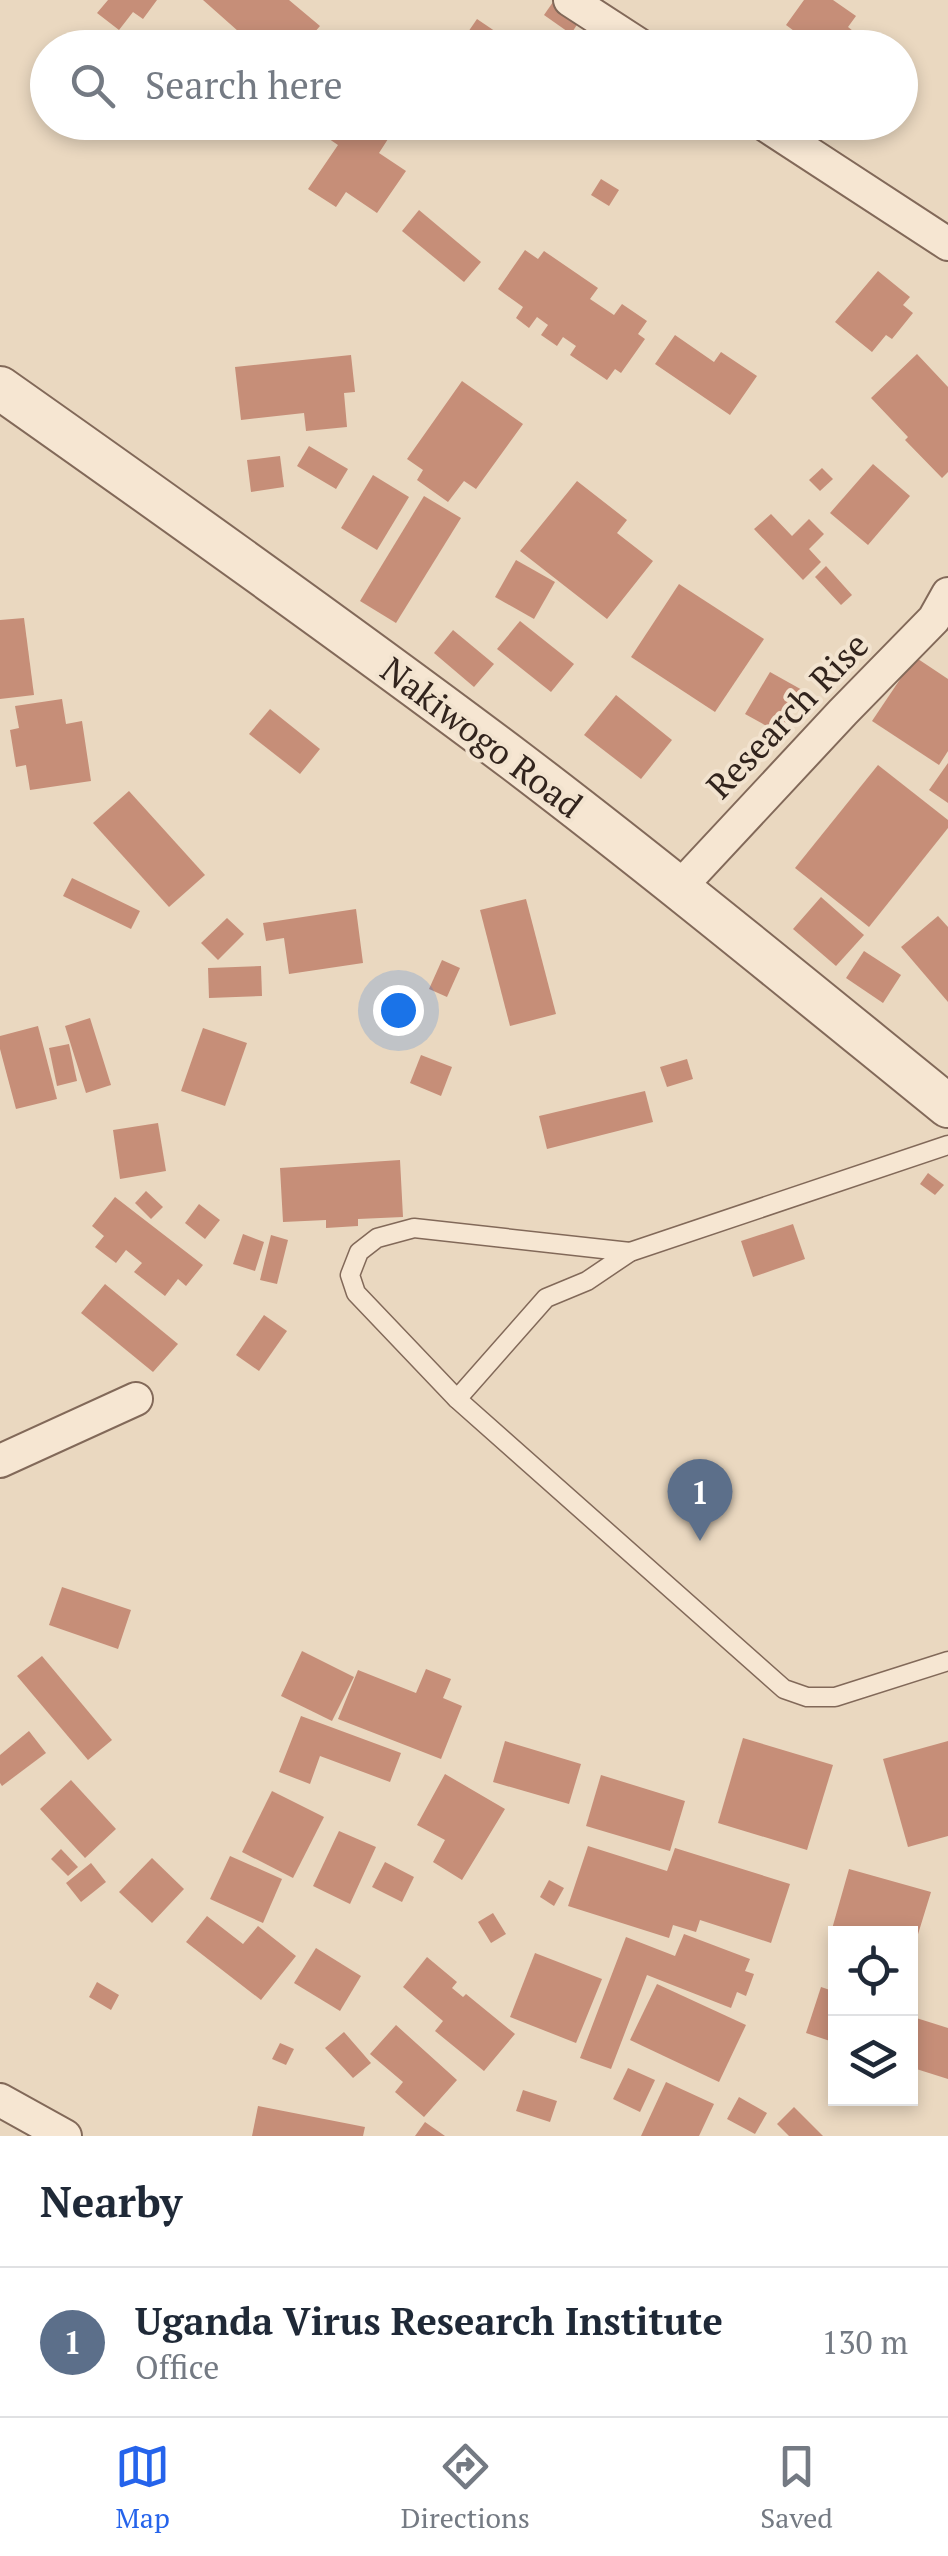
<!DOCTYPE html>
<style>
:root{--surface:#fff;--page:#f6f6f7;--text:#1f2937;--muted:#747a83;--line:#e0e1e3;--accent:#2563eb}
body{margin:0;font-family:"PT Serif",serif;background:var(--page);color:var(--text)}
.controls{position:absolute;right:30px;bottom:30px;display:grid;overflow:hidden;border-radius:0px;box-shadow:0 5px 15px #0003}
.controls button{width:90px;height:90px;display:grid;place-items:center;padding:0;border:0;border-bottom:2px solid var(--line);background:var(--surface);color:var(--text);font:50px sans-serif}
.you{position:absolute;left:398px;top:1010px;width:35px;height:35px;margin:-25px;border:8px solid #fff;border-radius:50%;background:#1a73e8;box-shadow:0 0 0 15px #1a73e833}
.badge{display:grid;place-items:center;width:65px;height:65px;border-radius:50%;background:var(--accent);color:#fff;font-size:32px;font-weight:700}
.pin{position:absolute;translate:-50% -82px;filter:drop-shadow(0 2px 5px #0008)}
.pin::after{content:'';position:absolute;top:52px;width:35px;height:30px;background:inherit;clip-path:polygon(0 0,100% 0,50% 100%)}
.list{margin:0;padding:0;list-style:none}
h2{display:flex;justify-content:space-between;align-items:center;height:130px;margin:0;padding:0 40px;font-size:42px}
h2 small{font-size:32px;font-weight:400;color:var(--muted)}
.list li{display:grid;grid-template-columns:65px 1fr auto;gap:30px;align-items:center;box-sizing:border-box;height:150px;padding:0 40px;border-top:2px solid var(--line)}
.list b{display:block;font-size:38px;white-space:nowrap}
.list p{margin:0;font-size:32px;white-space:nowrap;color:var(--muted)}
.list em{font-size:32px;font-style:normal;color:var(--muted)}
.icon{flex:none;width:55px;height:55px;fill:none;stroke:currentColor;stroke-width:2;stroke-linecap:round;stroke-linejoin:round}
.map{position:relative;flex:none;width:948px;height:2136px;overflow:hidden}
.search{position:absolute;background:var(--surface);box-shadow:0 5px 15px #0003;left:30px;right:30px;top:30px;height:110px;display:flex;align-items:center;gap:25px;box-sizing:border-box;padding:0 35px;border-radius:55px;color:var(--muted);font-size:38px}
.sheet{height:280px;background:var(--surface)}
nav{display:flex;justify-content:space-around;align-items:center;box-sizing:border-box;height:140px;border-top:2px solid var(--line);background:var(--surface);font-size:28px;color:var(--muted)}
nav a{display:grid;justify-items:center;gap:5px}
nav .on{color:var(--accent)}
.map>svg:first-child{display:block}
.building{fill:#c68e78}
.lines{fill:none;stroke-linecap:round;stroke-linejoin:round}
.service-casing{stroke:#826959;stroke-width:21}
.minor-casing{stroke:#826959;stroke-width:36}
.tertiary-casing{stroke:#826959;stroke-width:46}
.service{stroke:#f6e6d2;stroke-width:18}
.minor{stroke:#f6e6d2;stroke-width:32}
.tertiary{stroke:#f6e6d2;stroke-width:42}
.labels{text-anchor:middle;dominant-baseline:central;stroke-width:8;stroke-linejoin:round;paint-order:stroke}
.street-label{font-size:35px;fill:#32241d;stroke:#f2e3cf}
</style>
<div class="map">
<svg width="948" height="2136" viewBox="0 0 948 2136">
<rect width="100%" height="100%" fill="#ead8c0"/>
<!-- building -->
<g class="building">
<path d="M108,0H157L143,19L133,12L119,30L97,13Z"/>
<path d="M203,0H289L320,26L301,48H290L280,39L272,48H257Z"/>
<path d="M804,0H833L856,16L848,27L853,31L841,48H817L786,25Z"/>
<path d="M553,2L580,20L571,34L544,15Z"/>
<path d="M477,19L508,40L503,48H457Z"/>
<path d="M304,122H363L388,139L379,153L406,171L377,213L346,192L336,207L308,189L338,145Z"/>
<path d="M601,179L619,190L609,206L591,195Z"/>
<path d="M419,210L481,262L464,282L402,231Z"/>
<path d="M525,250L538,259L544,251L598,288L590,299L614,315L622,304L647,321L638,334L645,339L621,373L615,369L607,380L570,355L576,346L563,337L557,346L541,335L548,325L537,317L529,328L516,318L523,307L498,289Z"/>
<path d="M878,271L910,297L903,305L913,313L892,339L886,335L872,352L835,322Z"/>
<path d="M675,335L714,362L721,352L757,376L730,415L655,364Z"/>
<path d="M917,354L948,387V472L942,478L905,440L908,437L871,398Z"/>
<path d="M351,355L355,392L344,393L347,427L306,431L304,413L241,420L235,367Z"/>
<path d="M462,381L523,424L476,489L464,481L448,502L417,480L423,470L407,459Z"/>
<path d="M309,446L348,469L336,489L297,466Z"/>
<path d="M280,456L284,487L251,492L247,460Z"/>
<path d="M873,464L910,496L868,545L830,513Z"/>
<path d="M822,468L833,479L820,491L809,480Z"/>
<path d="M373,475L409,497L377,550L341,528Z"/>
<path d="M577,481L627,520L617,533L653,561L607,619L520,551Z"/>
<path d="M424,496L461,518L396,623L360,601Z"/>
<path d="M771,514L792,536L809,519L824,534L809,549L821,562L803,580L754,529Z"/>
<path d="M516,560L555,582L534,619L495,597Z"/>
<path d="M826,566L852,595L841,605L815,577Z"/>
<path d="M679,584L764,639L715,712L631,657Z"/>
<path d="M24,618L34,695L0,699V620Z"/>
<path d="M520,621L574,664L551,692L497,649Z"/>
<path d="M453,630L494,664L474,687L434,653Z"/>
<path d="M915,657L948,679V751L939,765L872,721Z"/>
<path d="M770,672L804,691L779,733L745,714Z"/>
<path d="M616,695L672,740L641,779L584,735Z"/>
<path d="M62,699L66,724L82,721L91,781L30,790L26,765L16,767L10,730L19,728L15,706Z"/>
<path d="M270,709L320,749L300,774L249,734Z"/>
<path d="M948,763V803L929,790Z"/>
<path d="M878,765L948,820V828L869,927L795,868Z"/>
<path d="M129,791L205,875L169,907L93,823Z"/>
<path d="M72,878L140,911L131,929L63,896Z"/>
<path d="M821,897L864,935L836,966L793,929Z"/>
<path d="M526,899L556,1014L510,1026L480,910Z"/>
<path d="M356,909L363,963L289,974L284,938L266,941L263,923Z"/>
<path d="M938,916L948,927V1002L901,947Z"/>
<path d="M227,918L244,934L218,960L201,943Z"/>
<path d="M864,951L901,975L883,1003L846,978Z"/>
<path d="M442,960L460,968L447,997L429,989Z"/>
<path d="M261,966L262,996L209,998L208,968Z"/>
<path d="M90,1018L111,1085L86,1093L65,1026Z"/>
<path d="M38,1026L57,1099L16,1109L0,1049V1036Z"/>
<path d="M203,1028L247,1043L225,1106L181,1091Z"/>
<path d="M69,1044L77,1081L57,1086L49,1048Z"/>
<path d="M421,1055L452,1067L441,1096L410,1083Z"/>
<path d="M687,1059L693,1079L667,1087L660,1067Z"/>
<path d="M645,1091L653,1122L547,1149L539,1116Z"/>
<path d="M158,1123L166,1171L120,1179L113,1130Z"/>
<path d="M400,1160L403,1217L358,1219V1226L326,1228V1220L283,1222L280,1168Z"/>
<path d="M928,1173L944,1185L935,1195L920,1184Z"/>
<path d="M146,1191L163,1207L151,1219L135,1203Z"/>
<path d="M115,1197L203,1265L186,1286L178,1279L165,1296L134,1272L142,1263L126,1250L116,1263L95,1247L104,1236L92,1226Z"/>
<path d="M199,1204L220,1220L205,1239L185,1223Z"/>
<path d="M793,1224L805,1259L753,1277L741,1241Z"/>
<path d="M243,1234L264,1242L255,1271L233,1264Z"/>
<path d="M271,1235L288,1240L277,1284L260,1280Z"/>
<path d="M105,1284L178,1344L153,1372L81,1313Z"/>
<path d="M264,1315L287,1331L259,1371L236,1355Z"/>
<path d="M62,1587L131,1610L118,1649L49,1625Z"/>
<path d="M302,1651L354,1677L332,1721L281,1696Z"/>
<path d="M42,1656L112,1740L88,1760L17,1676Z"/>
<path d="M426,1669L451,1679L443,1698L462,1706L441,1759L338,1719L358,1670L416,1693Z"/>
<path d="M301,1716L401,1753L390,1782L320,1756L310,1784L279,1772Z"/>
<path d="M29,1731L46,1753L2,1786L0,1783V1755Z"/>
<path d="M743,1738L833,1765L807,1850L718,1823Z"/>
<path d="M505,1741L581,1764L569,1804L493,1782Z"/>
<path d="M948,1741V1836L908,1847L883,1759Z"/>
<path d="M445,1774L505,1809L462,1880L433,1862L445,1840L417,1825Z"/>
<path d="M601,1775L685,1801L670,1851L586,1826Z"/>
<path d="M71,1780L116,1829L85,1858L40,1809Z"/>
<path d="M272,1791L324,1817L293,1878L242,1852Z"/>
<path d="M339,1831L376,1847L350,1904L313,1886Z"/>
<path d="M588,1846L667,1871L675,1848L790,1884L771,1943L700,1920L696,1932L673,1925L669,1938L568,1906Z"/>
<path d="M61,1849L78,1867L68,1876L51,1859Z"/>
<path d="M230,1856L282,1879L263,1923L210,1899Z"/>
<path d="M152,1858L184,1889L152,1923L119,1892Z"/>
<path d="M385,1862L414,1877L402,1902L372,1887Z"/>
<path d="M91,1863L106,1882L81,1902L66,1883Z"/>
<path d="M849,1869L931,1892L911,1957L910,1934H836V1938L830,1936Z"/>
<path d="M549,1880L564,1888L554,1906L540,1897Z"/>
<path d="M493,1913L506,1934L491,1943L478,1922Z"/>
<path d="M207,1916L243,1944L258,1926L296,1956L261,2000L186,1942Z"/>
<path d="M684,1934L750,1959L745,1971L754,1974L746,1996L737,1992L731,2008L647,1975L611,2069L580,2058L626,1937L675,1956Z"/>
<path d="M316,1948L361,1976L340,2011L294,1983Z"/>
<path d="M535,1953L602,1979L576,2043L510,2017Z"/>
<path d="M427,1957L457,1982L452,1988L463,1997L466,1994L515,2034L484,2071L435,2031L443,2021L403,1987Z"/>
<path d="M97,1982L119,1995L111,2010L89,1997Z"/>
<path d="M657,1984L746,2025L719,2082L630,2040Z"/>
<path d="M821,1987L836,1992V2043L806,2033Z"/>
<path d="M910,2016L948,2028V2079L910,2067Z"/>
<path d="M396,2025L457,2080L424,2117L395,2092L403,2082L370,2054Z"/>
<path d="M344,2032L371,2063L353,2078L325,2048Z"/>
<path d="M280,2043L294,2049L286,2065L272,2059Z"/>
<path d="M628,2068L655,2080L640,2112L613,2099Z"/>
<path d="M666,2082L714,2104L699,2136H641Z"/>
<path d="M523,2090L557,2101L550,2122L516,2111Z"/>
<path d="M739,2097L767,2113L755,2134L727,2119Z"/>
<path d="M258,2106L365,2127L363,2136H252Z"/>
<path d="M794,2107L823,2136H789L777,2124Z"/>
<path d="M425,2122L445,2136H415Z"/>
</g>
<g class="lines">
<defs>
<g id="service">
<path d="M948,1145L630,1252L587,1281L546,1298L457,1399L784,1689L807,1697H835L948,1661"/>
<path d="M457,1399L356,1293L350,1275L359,1252L377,1238L414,1228L630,1252"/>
</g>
<g id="minor">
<path d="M570,0L644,48"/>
<path d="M761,122L948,244"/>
<path d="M679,888L843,712L934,619L948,594"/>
<path d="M0,1461L136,1399"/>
<path d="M0,2100L65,2136"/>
</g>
<path id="tertiary" d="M0,388C173,510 346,633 516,761C662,872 805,990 948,1106"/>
</defs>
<!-- service casing -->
<use href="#service" class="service-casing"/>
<!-- minor casing -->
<use href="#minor" class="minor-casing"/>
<!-- tertiary casing -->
<use href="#tertiary" class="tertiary-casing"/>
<!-- service -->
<use href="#service" class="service"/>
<!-- minor -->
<use href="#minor" class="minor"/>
<!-- tertiary -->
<use href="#tertiary" class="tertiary"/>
</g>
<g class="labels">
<!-- street labels -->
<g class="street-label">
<text transform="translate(787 715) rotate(-46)">Research Rise</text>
<text transform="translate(482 737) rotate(37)">Nakiwogo Road</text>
</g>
</g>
</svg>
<div class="controls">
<button><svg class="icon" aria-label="locate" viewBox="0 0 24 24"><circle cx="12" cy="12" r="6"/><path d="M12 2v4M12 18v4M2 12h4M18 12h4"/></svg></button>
<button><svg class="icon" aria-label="layers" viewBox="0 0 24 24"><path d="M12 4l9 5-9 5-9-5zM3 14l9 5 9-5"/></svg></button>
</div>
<div class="you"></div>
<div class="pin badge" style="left:700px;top:1541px;background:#5c6f8a">1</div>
<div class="search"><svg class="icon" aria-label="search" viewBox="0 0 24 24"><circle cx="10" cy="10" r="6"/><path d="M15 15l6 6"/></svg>Search here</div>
</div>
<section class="sheet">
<h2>Nearby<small></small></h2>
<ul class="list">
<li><span class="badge" style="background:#5c6f8a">1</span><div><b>Uganda Virus Research Institute</b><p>Office</p></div><em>130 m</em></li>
</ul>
</section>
<nav>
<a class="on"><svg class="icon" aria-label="map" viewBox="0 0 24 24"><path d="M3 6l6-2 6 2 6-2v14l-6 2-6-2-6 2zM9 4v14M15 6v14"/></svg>Map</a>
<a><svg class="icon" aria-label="directions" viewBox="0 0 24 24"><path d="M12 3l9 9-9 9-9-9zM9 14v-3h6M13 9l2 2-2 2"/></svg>Directions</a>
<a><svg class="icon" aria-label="saved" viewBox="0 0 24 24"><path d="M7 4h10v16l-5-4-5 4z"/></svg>Saved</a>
</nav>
